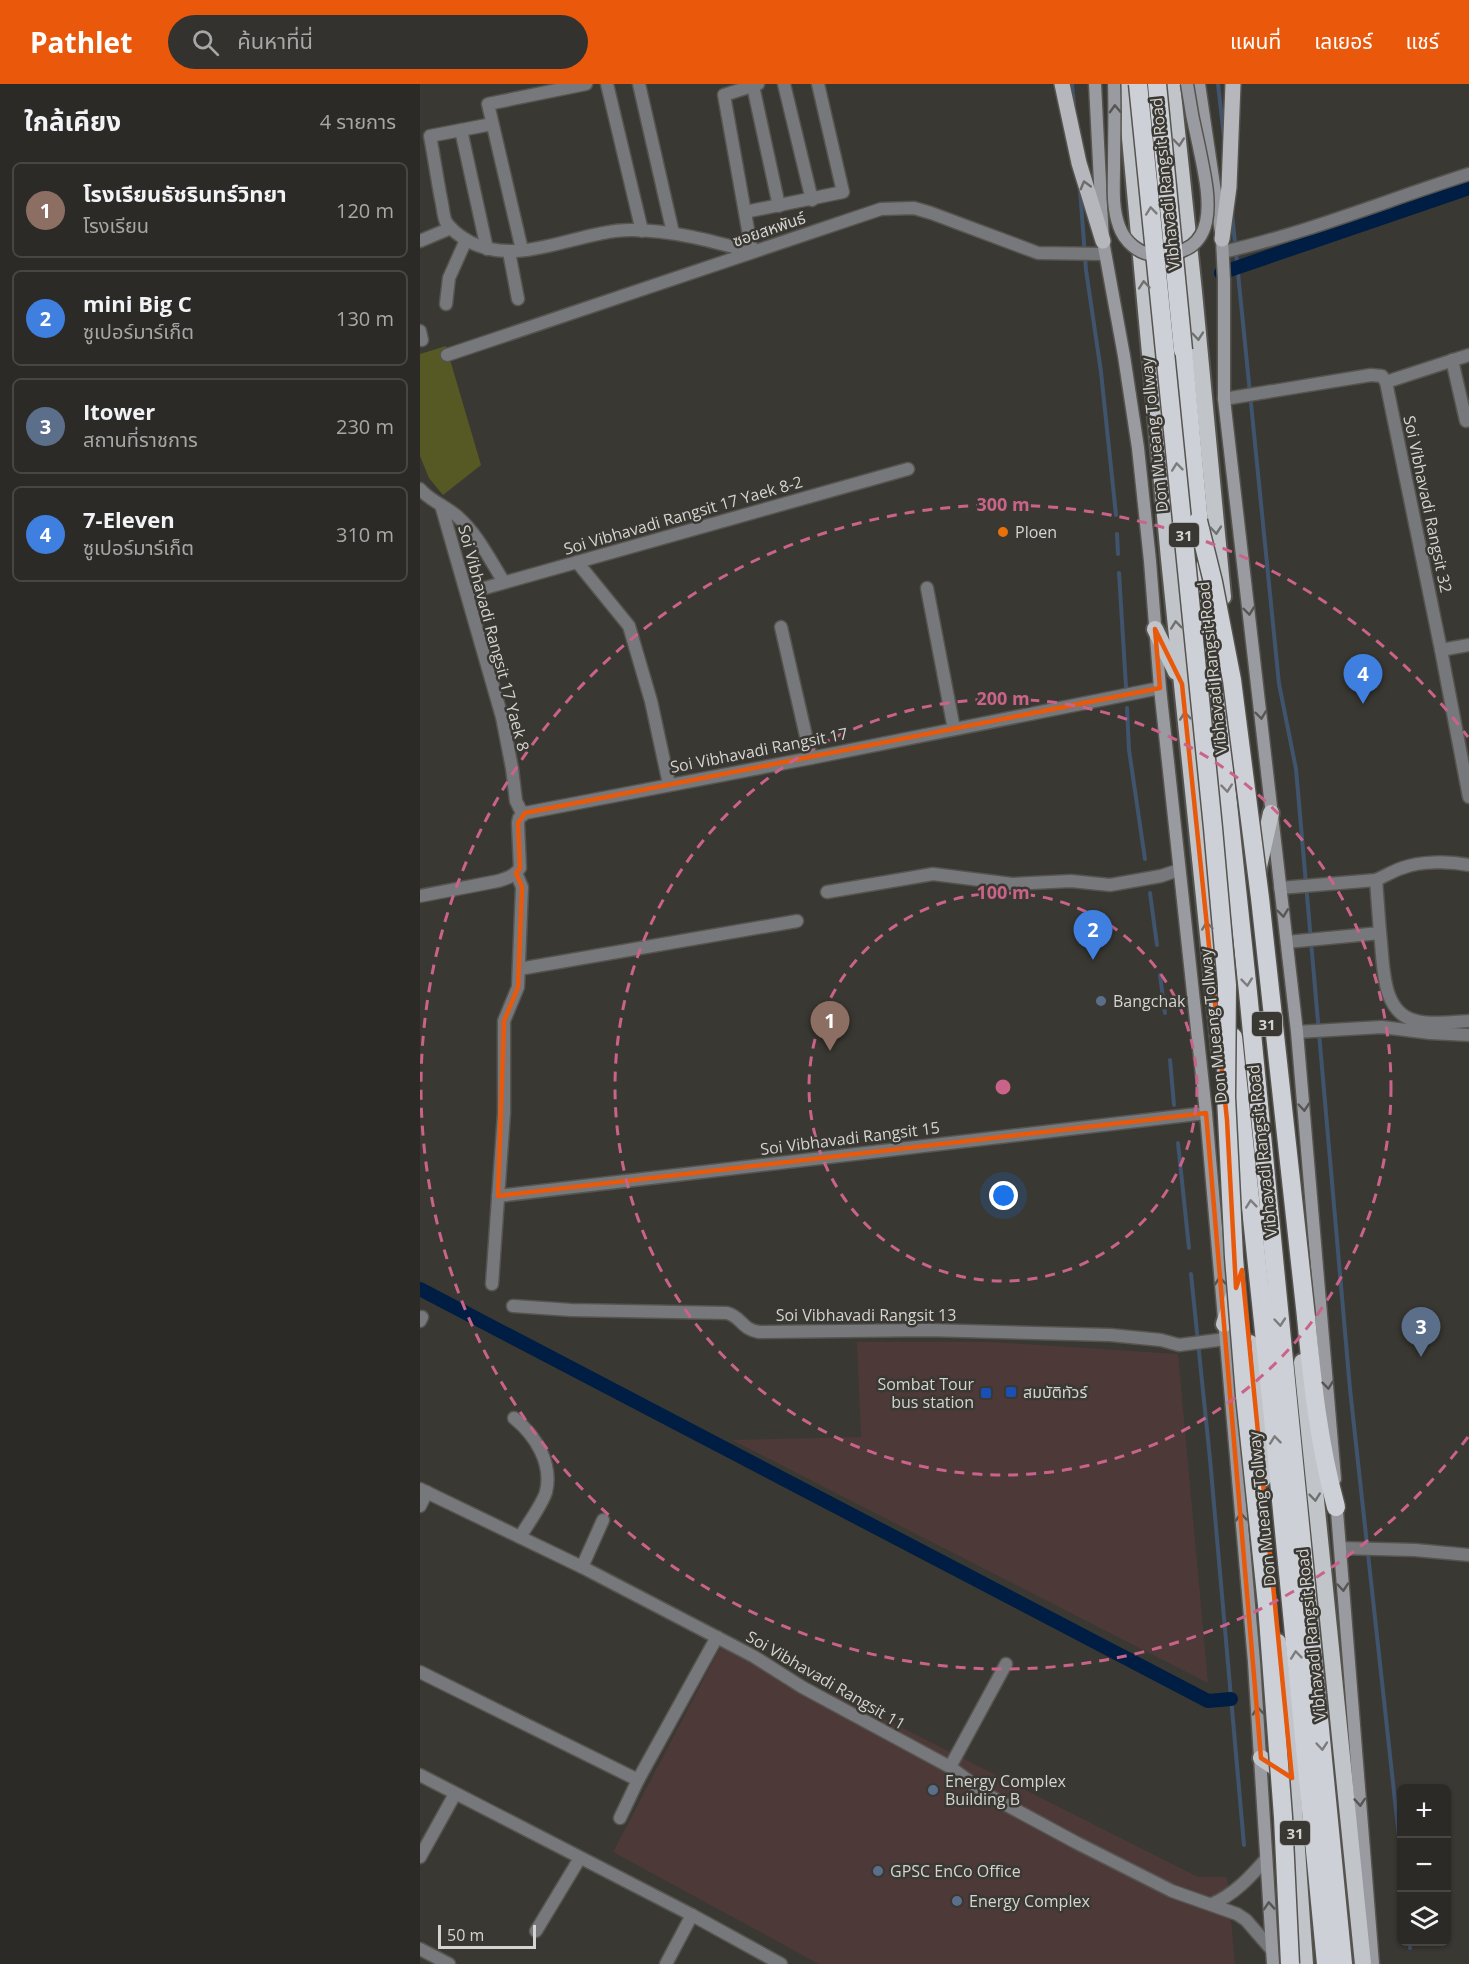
<!DOCTYPE html>
<html lang="th">
<meta charset="utf-8">
<style>
:root{--surface:#2c2a26;--page:#34322e;--text:#f1f3f6;--muted:#a6a7a7;--line:#484643;--accent:#ea580c}
body{margin:0;font-family:"Open Sans","Noto Sans Thai",sans-serif;background:var(--page);color:var(--text)}
.controls{position:absolute;right:18px;bottom:18px;display:grid;overflow:hidden;border-radius:9px;box-shadow:0 2px 4px #0004}
.controls button{width:54px;height:54px;display:grid;place-items:center;padding:0;border:0;border-bottom:2px solid var(--line);background:var(--surface);color:var(--text);font:30px sans-serif}
.scale{position:absolute;left:18px;bottom:15px;width:98px;box-sizing:border-box;padding-left:6px;border:3px solid #d6d4d1;border-top:0;font-size:16px;line-height:21px;white-space:nowrap;color:#d6d4d1;-webkit-text-stroke:4px #3a3832;paint-order:stroke}
.you{position:absolute;left:584px;top:1112px;width:21px;height:21px;margin:-15px;border:4px solid #fff;border-radius:50%;background:#1a73e8;box-shadow:0 0 0 9px #1a73e833}
.badge{display:grid;place-items:center;width:39px;height:39px;border-radius:50%;background:var(--accent);color:#fff;font-size:20px;font-weight:700}
.pin{position:absolute;translate:-50% -50px;filter:drop-shadow(0 2px 3px #0008)}
.pin::after{content:'';position:absolute;top:32px;width:21px;height:18px;background:inherit;clip-path:polygon(0 0,100% 0,50% 100%)}
.list{margin:0;padding:0;list-style:none}
h2{display:flex;justify-content:space-between;align-items:center;height:78px;margin:0;padding:0 24px;font-size:26px}
h2 small{font-size:20px;font-weight:400;color:var(--muted)}
.list li{display:grid;grid-template-columns:39px 1fr auto;gap:18px;align-items:center;box-sizing:border-box;height:96px;margin:0 12px 12px;padding:0 12px;border:2px solid var(--line);border-radius:9px}
.list b{display:block;font-size:22px;white-space:nowrap}
.list p{margin:0;font-size:20px;white-space:nowrap;color:var(--muted)}
.list em{font-size:20px;font-style:normal;color:var(--muted)}
.icon{flex:none;width:33px;height:33px;fill:none;stroke:currentColor;stroke-width:2;stroke-linecap:round;stroke-linejoin:round}
.map{position:relative;flex:none;width:1049px;height:1880px;overflow:hidden}
header{display:flex;align-items:center;gap:36px;box-sizing:border-box;height:84px;padding:0 30px;background:var(--accent);color:#fff}
header strong{font-size:28px}
nav{display:flex;gap:33px;margin-inline-start:auto;font-size:21px}
.search{width:420px;height:54px;background:var(--page);display:flex;align-items:center;gap:15px;box-sizing:border-box;padding:0 21px;border-radius:33px;color:var(--muted);font-size:22px}
main{display:flex}
aside{flex:1;background:var(--surface)}
.map>svg:first-child{display:block}
.commercial{fill:#4e3939}
.green{fill:#565923}
.lines{fill:none;stroke-linecap:round;stroke-linejoin:round}
.stream{stroke:#40546e;stroke-width:4}
.canal{stroke:#001d44;stroke-width:14}
.minor-casing{stroke:#56544f;stroke-width:15}
.secondary-casing{stroke:#56544f;stroke-width:15}
.primary-casing{stroke:#56544f;stroke-width:18}
.trunk-casing{stroke:#56544f;stroke-width:20}
.motorway-casing{stroke:#56544f;stroke-width:21}
.minor{stroke:#77787b;stroke-width:12}
.secondary{stroke:#9a9ba0;stroke-width:12}
.primary{stroke:#b5b7bc;stroke-width:15}
.trunk{stroke:#c1c4c9;stroke-width:16}
.motorway{stroke:#cdd0d6;stroke-width:18}
.secondary-bridge-casing{stroke:#56544f;stroke-width:15;stroke-linecap:butt}
.motorway-bridge-casing{stroke:#56544f;stroke-width:21;stroke-linecap:butt}
.secondary-bridge{stroke:#9a9ba0;stroke-width:12}
.motorway-bridge{stroke:#cdd0d6;stroke-width:18}
.oneway{stroke:#575653}
.oneway2{stroke:#70706e}
.oneway3{stroke:#6b6b69}
.oneway4{stroke:#7c7c7c}
.marked{fill:none;stroke:#e8590c;stroke-width:4.5;stroke-linejoin:round}
.ring{fill:none;stroke:#ca638a;stroke-width:3;stroke-dasharray:10 8}
.food-dot{fill:#e8710a;stroke:#3a3832;stroke-width:2}
.service-dot{fill:#5c6f8a;stroke:#3a3832;stroke-width:2}
.transit-dot{fill:#1a4fb4;stroke:#3a3832;stroke-width:2}
.labels{text-anchor:middle;dominant-baseline:central;stroke-width:5;stroke-linejoin:round;paint-order:stroke}
.shield{fill:#3a3832;stroke:#a7a5a1;stroke-width:1.5}
.shield-label{font-size:15px;font-weight:bold;fill:#d6d4d1}
.street-label{font-size:16px;fill:#d6d4d1;stroke:#3a3832}
.poi-label{font-size:16px;fill:#d6d4d1;stroke:#3a3832;text-anchor:start}
.centre{fill:#ca638a;stroke:#3a3832;stroke-width:3}
.ring-label{font-size:18px;text-anchor:middle;font-weight:bold;fill:#ca638a;stroke:#3a3832;stroke-width:5;stroke-linejoin:round;paint-order:stroke}
</style>
<header>
<strong>Pathlet</strong>
<div class="search"><svg class="icon" aria-label="search" viewBox="0 0 24 24"><circle cx="10" cy="10" r="6"/><path d="M15 15l6 6"/></svg>ค้นหาที่นี่</div>
<nav><a>แผนที่</a><a>เลเยอร์</a><a>แชร์</a></nav>
</header>
<main>
<aside>
<h2>ใกล้เคียง<small>4 รายการ</small></h2>
<ul class="list">
<li><span class="badge" style="background:#8d6e63">1</span><div><b>โรงเรียนธัชรินทร์วิทยา</b><p>โรงเรียน</p></div><em>120 m</em></li>
<li><span class="badge" style="background:#3f7fe0">2</span><div><b>mini Big C</b><p>ซูเปอร์มาร์เก็ต</p></div><em>130 m</em></li>
<li><span class="badge" style="background:#5c6f8a">3</span><div><b>Itower</b><p>สถานที่ราชการ</p></div><em>230 m</em></li>
<li><span class="badge" style="background:#3f7fe0">4</span><div><b>7-Eleven</b><p>ซูเปอร์มาร์เก็ต</p></div><em>310 m</em></li>
</ul>
</aside>
<div class="map">
<svg width="1049" height="1880" viewBox="0 0 1049 1880">
<rect width="100%" height="100%" fill="#3a3832"/>
<!-- commercial -->
<g class="commercial">
<path d="M437,1258H571L758,1270L788,1599L312,1356L441,1353Z"/>
<path d="M300,1564L433,1619L778,1793H807L815,1880H399L193,1768Z"/>
</g>
<!-- green -->
<path class="green" d="M26,262L61,381L23,411L9,394L0,372V270Z"/>
<g class="lines">
<!-- stream -->
<g class="stream">
<path d="M652,0L654,20"/>
<path d="M798,0L804,53"/>
<path d="M660,105L666,186L681,288L696,431"/>
<path d="M812,129L859,600L876,685L930,1305L982,1781"/>
<path d="M697,450L698,470"/>
<path d="M699,489L706,603"/>
<path d="M707,624L709,666L725,775"/>
<path d="M730,809L737,861"/>
<path d="M740,891L745,929"/>
<path d="M750,976L754,1021"/>
<path d="M758,1059L769,1164"/>
<path d="M771,1190L790,1375L824,1761"/>
<path d="M990,1858V1864"/>
</g>
<!-- canal -->
<g class="canal">
<path d="M801,189L1049,104"/>
<path d="M0,1205L788,1617L811,1615"/>
</g>
<defs>
<g id="minor">
<path d="M187,0L222,147"/>
<path d="M219,0L253,149"/>
<path d="M364,0L392,116"/>
<path d="M333,2L359,122"/>
<path d="M72,40L10,52C14,73 17,94 21,115C23,122 23,132 26,138C32,147 41,153 50,158C101,184 158,146 211,146C252,146 292,157 332,168L304,11L338,0"/>
<path d="M41,46L67,165"/>
<path d="M325,128L423,108L398,0"/>
<path d="M0,157L31,144"/>
<path d="M102,166L68,20L166,0"/>
<path d="M89,168L98,215"/>
<path d="M803,168C887,149 967,116 1049,90"/>
<path d="M26,220L29,194L46,156"/>
<path d="M0,247L2,256"/>
<path d="M27,271L461,125L494,124L511,129L618,169L685,170"/>
<path d="M1032,276L1046,337"/>
<path d="M966,298L1049,271"/>
<path d="M804,315L951,291L962,292L966,298L1021,566L1049,713"/>
<path d="M0,405C10,417 26,422 38,433C58,451 70,476 84,498"/>
<path d="M21,421L82,633L92,684L96,717L103,731"/>
<path d="M157,478L209,542L231,617L249,700"/>
<path d="M507,504L534,645"/>
<path d="M47,509L488,385"/>
<path d="M361,543L391,674"/>
<path d="M1021,566L1049,561"/>
<path d="M860,804L956,796"/>
<path d="M407,808L513,790L592,800L651,797L690,801L741,792L759,786"/>
<path d="M0,812L78,797C88,794 94,792 100,784L98,739L99,734L105,729L391,674L740,604"/>
<path d="M960,849C964,879 960,930 997,937C1014,941 1032,938 1049,937"/>
<path d="M867,858L960,849L956,796C965,792 973,787 982,784C1001,777 1029,777 1049,781"/>
<path d="M99,885L377,837"/>
<path d="M877,948L962,943L1010,949L1049,951"/>
<path d="M78,1112L786,1029"/>
<path d="M72,1200L84,1029V937L98,903L102,803L96,789"/>
<path d="M93,1222L151,1226L307,1229C322,1233 321,1245 339,1248L508,1246L690,1251L741,1256L759,1261L806,1255"/>
<path d="M0,1237L2,1233"/>
<path d="M94,1334C115,1351 133,1379 126,1408C122,1421 107,1441 100,1453"/>
<path d="M0,1405L162,1483L333,1572L382,1603L530,1683L568,1711L657,1759L752,1807L817,1830L826,1836L852,1866"/>
<path d="M0,1422L7,1408"/>
<path d="M920,1464L995,1466L1049,1471"/>
<path d="M162,1483L183,1436"/>
<path d="M0,1588L218,1696"/>
<path d="M530,1683L586,1580"/>
<path d="M0,1691L272,1831L361,1880"/>
<path d="M200,1734L218,1696L297,1553"/>
<path d="M0,1773L35,1710"/>
<path d="M792,1820C815,1810 830,1793 846,1775"/>
<path d="M116,1847L160,1774"/>
<path d="M0,1865L29,1880"/>
<path d="M246,1880L272,1831"/>
</g>
<g id="secondary">
<path d="M675,0L683,157L704,272L718,364L730,477L740,604L786,1029L834,1578L853,1880"/>
<path d="M779,0L802,155L804,196V315L877,948L915,1395"/>
<path d="M916,1415L953,1880"/>
</g>
<g id="primary">
<path d="M642,0L659,79L683,157"/>
<path d="M802,155L809,103L813,0"/>
</g>
<g id="trunk">
<path d="M705,0L749,475L800,968"/>
<path d="M752,0L774,208L803,513"/>
<path d="M735,545L756,588"/>
<path d="M838,787L851,729"/>
<path d="M804,1240L816,1204"/>
<path d="M830,1259L843,1395"/>
<path d="M882,1278L943,1880"/>
<path d="M858,1558L872,1694L885,1880"/>
<path d="M841,1674L868,1692"/>
</g>
<g id="motorway">
<path d="M763,266L780,451"/>
<path d="M783,485L828,908L923,1880"/>
<path d="M813,953L852,1324L906,1880"/>
<path d="M886,1233C892,1297 899,1361 916,1423"/>
</g>
</defs>
<!-- minor casing -->
<use href="#minor" class="minor-casing"/>
<!-- secondary casing -->
<use href="#secondary" class="secondary-casing"/>
<!-- primary casing -->
<use href="#primary" class="primary-casing"/>
<!-- trunk casing -->
<use href="#trunk" class="trunk-casing"/>
<!-- motorway casing -->
<use href="#motorway" class="motorway-casing"/>
<!-- minor -->
<use href="#minor" class="minor"/>
<!-- secondary -->
<use href="#secondary" class="secondary"/>
<!-- primary -->
<use href="#primary" class="primary"/>
<!-- trunk -->
<use href="#trunk" class="trunk"/>
<!-- motorway -->
<use href="#motorway" class="motorway"/>
<defs>
<path id="secondary-bridge" d="M694,0C695,28 694,55 694,82C694,102 692,123 699,142C704,157 719,171 736,171C805,171 788,108 779,63C774,42 770,21 767,0"/>
<g id="motorway-bridge">
<path d="M718,0L793,744L807,901L806,1013L814,1173L825,1312L847,1521L863,1733L870,1880"/>
<path d="M737,0L763,266"/>
<path d="M778,437L793,498L812,596L840,814L886,1233"/>
</g>
</defs>
<!-- secondary-bridge casing -->
<use href="#secondary-bridge" class="secondary-bridge-casing"/>
<!-- motorway-bridge casing -->
<use href="#motorway-bridge" class="motorway-bridge-casing"/>
<!-- secondary-bridge -->
<use href="#secondary-bridge" class="secondary-bridge"/>
<!-- motorway-bridge -->
<use href="#motorway-bridge" class="motorway-bridge"/>
</g>
<!-- one-way arrows -->
<defs><path id="oneway-chevron" d="M-2-3.5L2.5 0L-2 3.5" fill="none" stroke-width="1.6" stroke-linecap="round" stroke-linejoin="round" transform="scale(1.5)"/></defs>
<g class="oneway">
<use href="#oneway-chevron" transform="translate(695 25) rotate(-92)"/>
<use href="#oneway-chevron" transform="translate(829 527) rotate(83)"/>
<use href="#oneway-chevron" transform="translate(841 631) rotate(83)"/>
<use href="#oneway-chevron" transform="translate(863 829) rotate(83)"/>
<use href="#oneway-chevron" transform="translate(884 1023) rotate(85)"/>
<use href="#oneway-chevron" transform="translate(800 1197) rotate(-95)"/>
<use href="#oneway-chevron" transform="translate(908 1301) rotate(84)"/>
<use href="#oneway-chevron" transform="translate(821 1433) rotate(-95)"/>
<use href="#oneway-chevron" transform="translate(923 1503) rotate(85)"/>
<use href="#oneway-chevron" transform="translate(838 1627) rotate(-95)"/>
<use href="#oneway-chevron" transform="translate(940 1718) rotate(86)"/>
<use href="#oneway-chevron" transform="translate(849 1822) rotate(-94)"/>
</g>
<g class="oneway2">
<use href="#oneway-chevron" transform="translate(759 58) rotate(84)"/>
<use href="#oneway-chevron" transform="translate(724 201) rotate(-95)"/>
<use href="#oneway-chevron" transform="translate(778 252) rotate(85)"/>
<use href="#oneway-chevron" transform="translate(796 446) rotate(85)"/>
<use href="#oneway-chevron" transform="translate(756 541) rotate(-96)"/>
<use href="#oneway-chevron" transform="translate(765 632) rotate(-96)"/>
<use href="#oneway-chevron" transform="translate(787 842) rotate(-96)"/>
<use href="#oneway-chevron" transform="translate(895 1413) rotate(84)"/>
</g>
<use class="oneway3" href="#oneway-chevron" transform="translate(665 101) rotate(-105)"/>
<g class="oneway4">
<use href="#oneway-chevron" transform="translate(731 127) rotate(-96)"/>
<use href="#oneway-chevron" transform="translate(757 383) rotate(-96)"/>
<use href="#oneway-chevron" transform="translate(807 704) rotate(84)"/>
<use href="#oneway-chevron" transform="translate(827 898) rotate(84)"/>
<use href="#oneway-chevron" transform="translate(831 1120) rotate(-96)"/>
<use href="#oneway-chevron" transform="translate(860 1238) rotate(85)"/>
<use href="#oneway-chevron" transform="translate(855 1356) rotate(-96)"/>
<use href="#oneway-chevron" transform="translate(876 1571) rotate(-96)"/>
<use href="#oneway-chevron" transform="translate(902 1662) rotate(85)"/>
</g>
<!-- marked area -->
<path class="marked" d="M735,545L762,600L807,1036L816,1204L822,1186L872,1694L841,1674L786,1029L78,1112L84,937L98,903L102,803L96,789L100,784L98,739L105,729L740,604Z"/>
<!-- distance rings -->
<g class="ring">
<circle cx="583" cy="1003" r="194"/>
<circle cx="583" cy="1003" r="388"/>
<path d="M1048 1353A582 582 0 1 1 1048 653"/>
</g>
<!-- markers -->
<circle class="food-dot" cx="583" cy="448" r="6"/>
<g class="service-dot">
<circle cx="681" cy="917" r="6"/>
<circle cx="513" cy="1706" r="6"/>
<circle cx="458" cy="1787" r="6"/>
<circle cx="537" cy="1817" r="6"/>
</g>
<g class="transit-dot">
<rect x="585" y="1302" width="12" height="12" rx="3"/>
<rect x="560" y="1303" width="12" height="12" rx="3"/>
</g>
<g class="labels">
<!-- shield labels -->
<g class="shield">
<rect x="749" y="439" width="30" height="24" rx="4.5"/>
<rect x="832" y="928" width="30" height="24" rx="4.5"/>
<rect x="860" y="1737" width="30" height="24" rx="4.5"/>
</g>
<g class="shield-label">
<text x="764" y="451">31</text>
<text x="847" y="940">31</text>
<text x="875" y="1749">31</text>
</g>
<!-- street labels -->
<g class="street-label">
<text transform="translate(745 100) rotate(-96)">Vibhavadi Rangsit Road</text>
<text transform="translate(349 145) rotate(-19)">ซอยสหพันธ์</text>
<text transform="translate(734 351) rotate(-96)">Don Mueang Tollway</text>
<text transform="translate(1008 420) rotate(78)">Soi Vibhavadi Rangsit 32</text>
<text transform="translate(263 431) rotate(-16)">Soi Vibhavadi Rangsit 17 Yaek 8-2</text>
<text transform="translate(74 554) rotate(75)">Soi Vibhavadi Rangsit 17 Yaek 8</text>
<text transform="translate(792 584) rotate(-96)">Vibhavadi Rangsit Road</text>
<text transform="translate(339 666) rotate(-11)">Soi Vibhavadi Rangsit 17</text>
<text transform="translate(793 942) rotate(-96)">Don Mueang Tollway</text>
<text transform="translate(430 1054) rotate(-7)">Soi Vibhavadi Rangsit 15</text>
<text transform="translate(842 1067) rotate(-96)">Vibhavadi Rangsit Road</text>
<text x="446" y="1231">Soi Vibhavadi Rangsit 13</text>
<text transform="translate(842 1425) rotate(-96)">Don Mueang Tollway</text>
<text transform="translate(891 1551) rotate(-96)">Vibhavadi Rangsit Road</text>
<text transform="translate(406 1596) rotate(30)">Soi Vibhavadi Rangsit 11</text>
</g>
<!-- poi labels -->
<g class="poi-label">
<text x="595" y="448">Ploen</text>
<text x="693" y="917">Bangchak</text>
<text x="554" y="1300" text-anchor="end">Sombat Tour<tspan x="554" dy="18">bus station</tspan></text>
<text x="603" y="1308">สมบัติทัวร์</text>
<text x="525" y="1697">Energy Complex<tspan x="525" dy="18">Building B</tspan></text>
<text x="470" y="1787">GPSC EnCo Office</text>
<text x="549" y="1817">Energy Complex</text>
</g>
</g>
<circle cx="583" cy="1003" r="9" class="centre"/>
<g class="ring-label">
<text x="583" y="427">300 m</text>
<text x="583" y="621">200 m</text>
<text x="583" y="815">100 m</text>
</g>
</svg>
<div class="controls">
<button>+</button>
<button>−</button>
<button><svg class="icon" aria-label="layers" viewBox="0 0 24 24"><path d="M12 4l9 5-9 5-9-5zM3 14l9 5 9-5"/></svg></button>
</div>
<div class="scale">50 m</div>
<div class="you"></div>
<div class="pin badge" style="left:410px;top:967px;background:#8d6e63">1</div>
<div class="pin badge" style="left:673px;top:876px;background:#3f7fe0">2</div>
<div class="pin badge" style="left:1001px;top:1273px;background:#5c6f8a">3</div>
<div class="pin badge" style="left:943px;top:620px;background:#3f7fe0">4</div>
</div>
</main>
